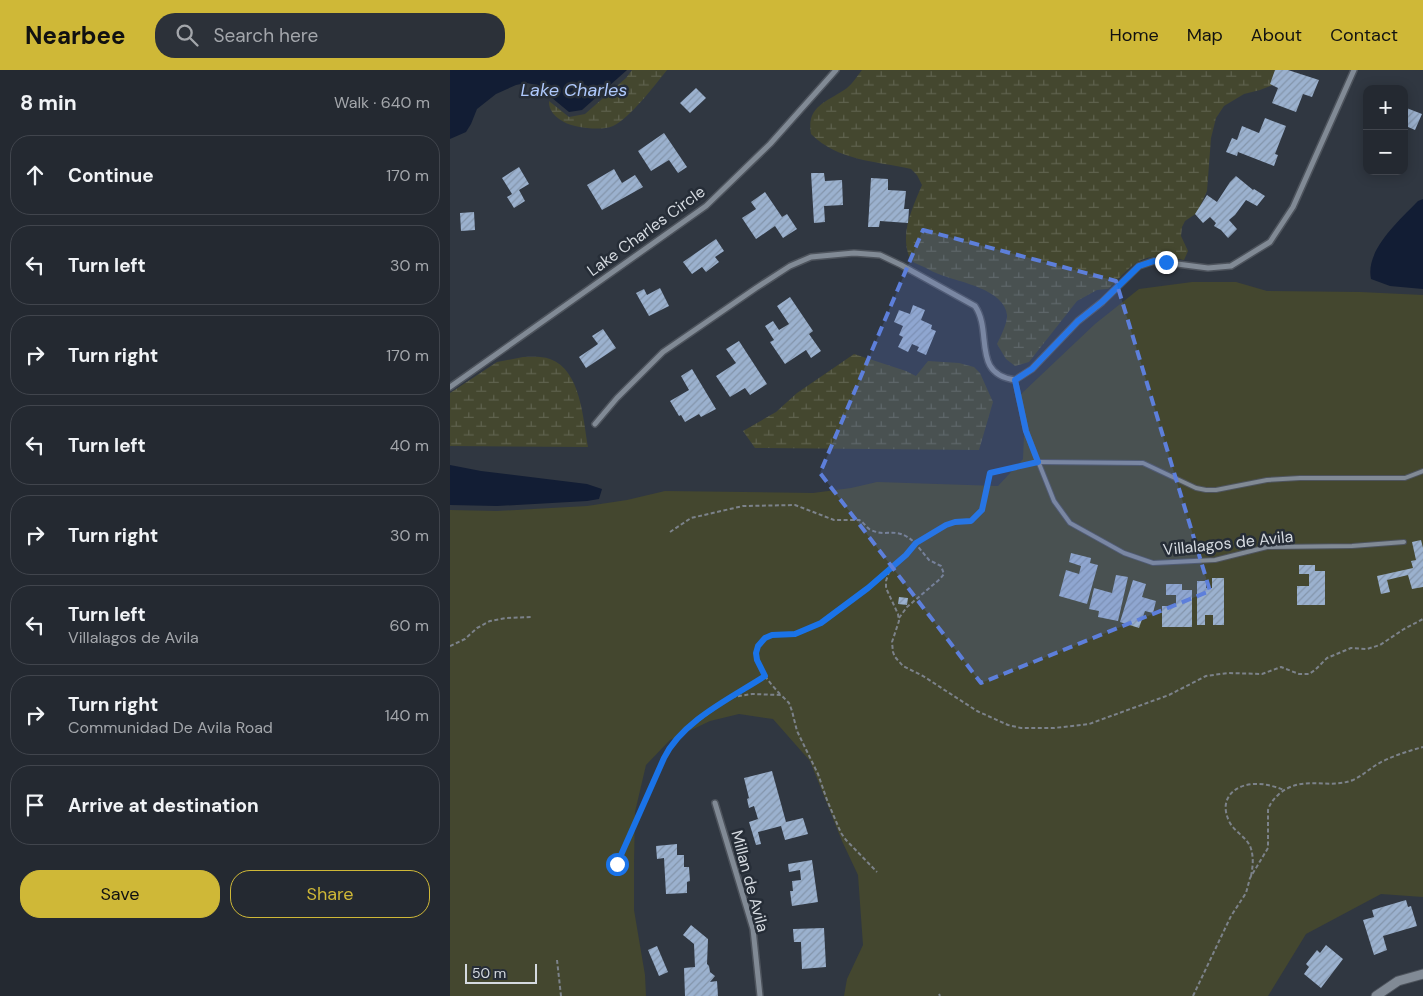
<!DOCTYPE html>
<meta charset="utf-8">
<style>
:root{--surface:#242931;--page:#2c3139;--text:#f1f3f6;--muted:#a3a6ab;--line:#41454d;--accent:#cfb837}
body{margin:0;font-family:"DM Sans",sans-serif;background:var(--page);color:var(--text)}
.controls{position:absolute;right:15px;top:15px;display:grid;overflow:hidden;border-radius:10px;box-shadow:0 2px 12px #0003}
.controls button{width:45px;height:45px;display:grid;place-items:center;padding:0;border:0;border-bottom:1px solid var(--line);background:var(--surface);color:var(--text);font:25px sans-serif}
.scale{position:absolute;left:15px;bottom:12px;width:72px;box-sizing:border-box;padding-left:5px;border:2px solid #d5dae0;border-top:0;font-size:14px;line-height:18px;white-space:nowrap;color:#d5dae0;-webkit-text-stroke:4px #262d37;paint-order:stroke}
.stop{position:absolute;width:15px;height:15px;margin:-11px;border:4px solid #1a73e8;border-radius:50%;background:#fff}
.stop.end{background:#1a73e8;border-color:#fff;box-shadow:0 1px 5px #0008}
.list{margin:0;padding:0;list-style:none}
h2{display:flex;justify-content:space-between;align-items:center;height:65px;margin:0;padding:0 20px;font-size:21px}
h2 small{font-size:16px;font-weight:400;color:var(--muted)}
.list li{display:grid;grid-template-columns:32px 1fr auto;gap:15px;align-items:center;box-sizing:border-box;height:80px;margin:0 10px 10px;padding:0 10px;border:1px solid var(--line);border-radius:20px}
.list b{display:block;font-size:19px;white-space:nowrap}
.list p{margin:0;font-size:16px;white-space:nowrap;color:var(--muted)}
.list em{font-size:16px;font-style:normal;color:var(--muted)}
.actions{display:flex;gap:10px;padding:15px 20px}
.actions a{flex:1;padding:11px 0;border:1px solid var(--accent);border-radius:20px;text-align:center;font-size:18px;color:var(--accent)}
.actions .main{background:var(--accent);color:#111}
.icon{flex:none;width:28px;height:28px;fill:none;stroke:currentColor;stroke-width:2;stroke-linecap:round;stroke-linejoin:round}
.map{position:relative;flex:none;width:973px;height:926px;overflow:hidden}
header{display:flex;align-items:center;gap:30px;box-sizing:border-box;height:70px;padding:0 25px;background:var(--accent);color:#111}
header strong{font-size:24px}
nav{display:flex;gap:28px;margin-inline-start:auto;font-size:18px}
.search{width:350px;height:45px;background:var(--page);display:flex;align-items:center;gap:12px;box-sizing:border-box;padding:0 18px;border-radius:20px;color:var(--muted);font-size:19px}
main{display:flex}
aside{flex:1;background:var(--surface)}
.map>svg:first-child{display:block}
.grass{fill:#44472f}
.wetland{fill:url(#wetland-marsh)}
.water{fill:#121d34}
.building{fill:url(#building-hatch)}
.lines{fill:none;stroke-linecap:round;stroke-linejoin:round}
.service-casing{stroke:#4d535c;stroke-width:6}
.minor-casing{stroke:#4d535c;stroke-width:8}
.tertiary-casing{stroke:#4d535c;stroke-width:11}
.path{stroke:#7c828a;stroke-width:2;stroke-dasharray:4 2.5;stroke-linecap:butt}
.service{stroke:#818a95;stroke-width:4}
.minor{stroke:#818a95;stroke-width:5}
.tertiary{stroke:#818a95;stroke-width:9}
.route{stroke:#1a73e8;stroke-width:6}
.marked{fill:#5d7fdb;fill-opacity:0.2;stroke:#5d7fdb;stroke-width:4;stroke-dasharray:10 6;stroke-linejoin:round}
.labels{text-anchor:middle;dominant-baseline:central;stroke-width:5;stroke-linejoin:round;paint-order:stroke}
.street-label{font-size:16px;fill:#d5dae0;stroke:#262d37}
.water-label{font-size:18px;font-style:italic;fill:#afc9fd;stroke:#262d37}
</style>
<header>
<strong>Nearbee</strong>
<div class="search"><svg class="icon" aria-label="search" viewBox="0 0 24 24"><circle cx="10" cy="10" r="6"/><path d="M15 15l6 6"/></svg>Search here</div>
<nav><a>Home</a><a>Map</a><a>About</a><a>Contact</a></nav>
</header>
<main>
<aside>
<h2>8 min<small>Walk · 640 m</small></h2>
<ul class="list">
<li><svg class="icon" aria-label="ahead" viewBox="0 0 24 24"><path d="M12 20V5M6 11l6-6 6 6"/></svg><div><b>Continue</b></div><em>170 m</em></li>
<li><svg class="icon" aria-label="left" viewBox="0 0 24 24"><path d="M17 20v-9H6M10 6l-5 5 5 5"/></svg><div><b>Turn left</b></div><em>30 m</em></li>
<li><svg class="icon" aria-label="right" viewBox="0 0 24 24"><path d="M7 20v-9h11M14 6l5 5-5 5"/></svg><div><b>Turn right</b></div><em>170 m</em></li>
<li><svg class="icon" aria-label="left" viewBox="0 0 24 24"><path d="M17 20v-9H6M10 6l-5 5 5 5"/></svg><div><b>Turn left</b></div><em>40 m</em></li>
<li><svg class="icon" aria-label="right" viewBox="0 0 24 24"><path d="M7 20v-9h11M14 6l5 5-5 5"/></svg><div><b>Turn right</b></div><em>30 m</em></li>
<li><svg class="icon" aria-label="left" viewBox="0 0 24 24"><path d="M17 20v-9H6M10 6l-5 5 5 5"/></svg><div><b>Turn left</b><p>Villalagos de Avila</p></div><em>60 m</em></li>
<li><svg class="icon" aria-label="right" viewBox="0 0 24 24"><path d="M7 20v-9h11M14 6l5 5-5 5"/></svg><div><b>Turn right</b><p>Communidad De Avila Road</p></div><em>140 m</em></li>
<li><svg class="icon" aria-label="arrive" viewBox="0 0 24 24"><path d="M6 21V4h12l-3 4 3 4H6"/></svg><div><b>Arrive at destination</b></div></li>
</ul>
<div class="actions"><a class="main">Save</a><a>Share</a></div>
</aside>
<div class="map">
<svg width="973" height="926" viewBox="0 0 973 926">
<defs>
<pattern id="wetland-marsh" width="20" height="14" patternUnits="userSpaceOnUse" patternTransform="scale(1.25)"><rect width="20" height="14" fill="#44472f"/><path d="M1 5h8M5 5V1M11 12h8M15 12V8" fill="none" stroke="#5e614d"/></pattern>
<pattern id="building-hatch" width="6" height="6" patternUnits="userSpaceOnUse" patternTransform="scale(1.25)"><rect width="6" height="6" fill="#9bb1ce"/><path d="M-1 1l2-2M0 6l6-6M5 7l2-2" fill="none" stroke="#8495ab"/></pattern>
</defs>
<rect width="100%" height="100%" fill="#303741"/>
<!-- grass -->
<path class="grass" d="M742,212H786L817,221L910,222L973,225V827L931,824L856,864L818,926H394L397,909L413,875L408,805L392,771L360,691L323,649L289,644L260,651L220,670L196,695L185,742L184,792V840L195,905L196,926H0V440L47,441L137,436L177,430L215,421L363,423L401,418L427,412L548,416L573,389L574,364L570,325L645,254L689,219Z"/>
<!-- wetland -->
<g class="wetland">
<path d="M182,0H217C205,15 180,48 163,56C151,61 125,58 114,52C106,48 98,40 99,31L119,47L135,44L176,8Z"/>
<path d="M412,0H833L825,14L810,20L794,24L774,36L766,48L761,68L757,121L747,143L735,151L732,157L731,166L738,181L734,190C690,181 688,190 658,219L647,220L627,231L579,292L565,296L556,289L547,274C550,268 558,252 557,245C555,220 510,212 491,205C485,203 480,200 474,197C468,194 461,193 459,186C450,162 463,137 472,115L467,105L461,99C426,91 388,91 361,64C356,35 378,32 397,18C403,13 407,6 412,0Z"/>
<path d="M404,284L456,301L466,306L478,291L509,293L524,297L530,303L543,332L529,380L305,378L293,361L326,342L347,323Z"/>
<path d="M73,287C82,287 91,286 100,289C131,300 133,349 138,377L0,376V323L47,292Z"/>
</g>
<!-- water -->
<g class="water">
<path d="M0,0H177L132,40L119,42L96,23L88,15L76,13L66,15L46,24L27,39L21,54L16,62L0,69Z"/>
<path d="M973,129V219L940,216L921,209C915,180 949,151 968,131Z"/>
<path d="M0,395L31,401L137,414L152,419L149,429L137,431L47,436L0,435Z"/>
</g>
<!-- building -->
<g class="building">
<path d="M825,0H838L869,10L862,27L853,24L846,42L822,33L828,18L820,14Z"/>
<path d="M246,18L256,28L240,43L230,33Z"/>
<path d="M954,37L972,44L965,60L958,57L954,67Z"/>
<path d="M815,48L836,56L825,84L828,85L824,96L788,82L787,86L776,82L782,68L787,70L792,56L809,63Z"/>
<path d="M214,63L237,97L228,103L219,90L201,101L188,81Z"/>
<path d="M69,97L79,114L69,120L75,131L64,138L57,127L62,124L52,108Z"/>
<path d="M164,99L172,113L185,105L193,117L152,140L137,115Z"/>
<path d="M361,103H374L375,111L392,110L393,135L374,136L375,152L364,153Z"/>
<path d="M786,106L803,120L804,119L815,126L807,136L796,130L785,145L779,150L787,159L778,168L771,160L764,156L766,153L760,147L753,153L745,144L757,125L767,132L780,112Z"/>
<path d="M421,108L438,109V120L456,121L454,139H459L458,153L430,151L429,157H418Z"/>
<path d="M315,122L332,147L337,144L347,159L333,168L325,156L306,169L292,148L306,139L301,132Z"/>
<path d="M24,142L25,160L11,161L10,143Z"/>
<path d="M266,169L274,181L265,187L269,192L256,202L252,197L242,204L233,192Z"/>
<path d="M210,218L219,236L199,246L186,223L194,219L197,225Z"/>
<path d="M340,227L363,261L359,264L371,281L361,288L356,280L335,294L320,272L324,270L315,256L323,251L329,260L339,254L327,236Z"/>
<path d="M463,235L475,240L471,250L482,255L481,259L486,261L476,285L467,281L469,277L462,274L458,282L448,277L453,267L449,265L453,256L444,252L449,240L460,244Z"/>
<path d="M153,259L166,278L136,298L129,287L148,274L142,266Z"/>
<path d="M289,271L317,314L300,325L295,318L280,327L266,306L286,293L276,279Z"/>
<path d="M242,299L266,339L251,347L249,344L235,352L231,345L229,346L220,331L239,320L231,306Z"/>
<path d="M971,470L973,478V517L962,519L958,505L937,510L940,522L931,524L927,506L963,498L961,491L966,490L962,472Z"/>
<path d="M621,483L641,488L640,493L648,495L637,534L609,526L616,500L629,504L631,496L619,492Z"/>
<path d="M849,495H865V501H875V535H847V516H859V504H849Z"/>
<path d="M666,505L678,507L668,551L648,547L649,541L639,539L644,518L662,523Z"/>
<path d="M762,508H774V555H763V545H755V555H747V511H756V518H762Z"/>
<path d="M683,510L696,514L692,527L706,531L703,543L695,541L689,558L670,552Z"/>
<path d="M716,514H732V520H742V557H712V536H726V525H716Z"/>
<path d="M449,527L458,528L457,535L448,534Z"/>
<path d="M322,701L336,752L353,748L358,764L335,770L331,756L308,762L311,774L306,775L299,752L308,749L304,736L299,738L297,729L299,728L294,708Z"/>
<path d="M227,774V785H234V797H239L240,811L237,812V823L216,824L214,788L207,789L206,776Z"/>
<path d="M362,790L368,832L342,836L340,821H343L342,811L351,810L350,800L339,802L338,794Z"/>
<path d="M956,830L958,837L961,836L967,856L933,866L937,880L924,885L913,850L924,847L922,840Z"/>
<path d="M241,855L258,869L257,894L259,896L260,902L265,906L260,912L267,911L268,926H235L234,898L245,897L244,874L233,865Z"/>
<path d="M374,858L376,897L352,899L351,872H344L343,859Z"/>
<path d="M876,875L893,889L871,918L854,904L859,897L856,894L867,880L870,883Z"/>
<path d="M207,876L218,902L209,906L198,880Z"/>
</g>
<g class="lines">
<defs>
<g id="service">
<path d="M565,310L576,361L604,431L620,453L674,483L703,493L765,490L817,477L902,476L954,472"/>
<path d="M588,392L693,393L746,418L756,420H766L817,410L850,408H955L973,401"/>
</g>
<g id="minor">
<path d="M0,317L256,136L320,74L386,0"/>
<path d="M145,354L167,328L213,282L306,218L340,196L361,187L404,183L430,185L451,195L525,236C543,262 521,304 565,310L582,299L628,251L652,232L689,196L704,191L758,198L781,196L820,172L843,137L904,0"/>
<path d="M265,733L303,859L310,926"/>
</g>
<path id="tertiary" d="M926,926L948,911L973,904"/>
</defs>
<!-- service casing -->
<use href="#service" class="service-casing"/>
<!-- minor casing -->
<use href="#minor" class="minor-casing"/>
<!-- tertiary casing -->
<use href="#tertiary" class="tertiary-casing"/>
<!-- path -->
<g class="path">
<path d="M220,462L241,448L293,436L345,435L384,450H409C414,452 416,458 421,460C438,468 446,455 465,473L456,485L440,499L436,511V518L448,544L449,551L442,572L443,582L445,587L453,596L473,606L527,641L558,655L571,658H604L639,654L719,625L756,606L778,603L812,604L831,597L849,604H859L865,600L877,588L901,578L917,579L930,575L954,559L973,549"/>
<path d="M449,548L457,537L490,509L494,504L491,496L479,490L465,473C487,460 495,452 521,451L532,440L540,403L582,393"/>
<path d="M0,576L15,569L27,558L40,551L56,548L83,547"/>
<path d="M330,624C319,612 299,591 309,574C318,560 341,566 355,560C383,550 415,520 438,500"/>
<path d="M285,625L315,606"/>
<path d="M167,794L214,688L217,681L233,662L277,630L283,627L302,624L331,625L339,633L342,641L347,661L368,704L377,730L391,763L396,770L427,802"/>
<path d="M801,806C803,796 804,786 800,776C795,766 785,762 780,753C767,729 785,713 808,714C817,714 826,717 834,720"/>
<path d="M107,890L111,926"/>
<path d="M489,924L490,926"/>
<path d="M743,926L781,846L796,823L800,808L818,778V740C820,733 824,729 829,724C853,704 877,720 903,710C912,706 918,700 926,695C939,687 958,681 973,677"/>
</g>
<!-- service -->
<use href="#service" class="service"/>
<!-- minor -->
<use href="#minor" class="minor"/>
<!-- tertiary -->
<use href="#tertiary" class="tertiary"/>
</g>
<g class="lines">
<!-- route -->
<path class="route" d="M167,794L214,688C232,651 281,628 315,606L307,590L306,583L308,576L315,568L322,565L345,564L371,553L418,518L456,485L466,473L496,455L505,452L521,451L532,440L540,403L588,392L576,361L565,310L582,299L628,251L652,232L689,196L704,191L716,192"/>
</g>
<!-- marked area -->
<path class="marked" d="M473,160L666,211L760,521L531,613L370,403Z"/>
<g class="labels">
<!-- street labels -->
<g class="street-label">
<text transform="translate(196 161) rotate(-36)">Lake Charles Circle</text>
<text transform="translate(778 473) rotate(-6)">Villalagos de Avila</text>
<text transform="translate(300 811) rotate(75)">Millan de Avila</text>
</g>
<!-- water labels -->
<g class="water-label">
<text x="124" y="20">Lake Charles</text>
</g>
</g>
</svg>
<div class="controls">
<button>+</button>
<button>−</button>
</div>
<div class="scale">50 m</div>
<div class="stop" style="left:167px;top:794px"></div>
<div class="stop end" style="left:716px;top:192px"></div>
</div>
</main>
